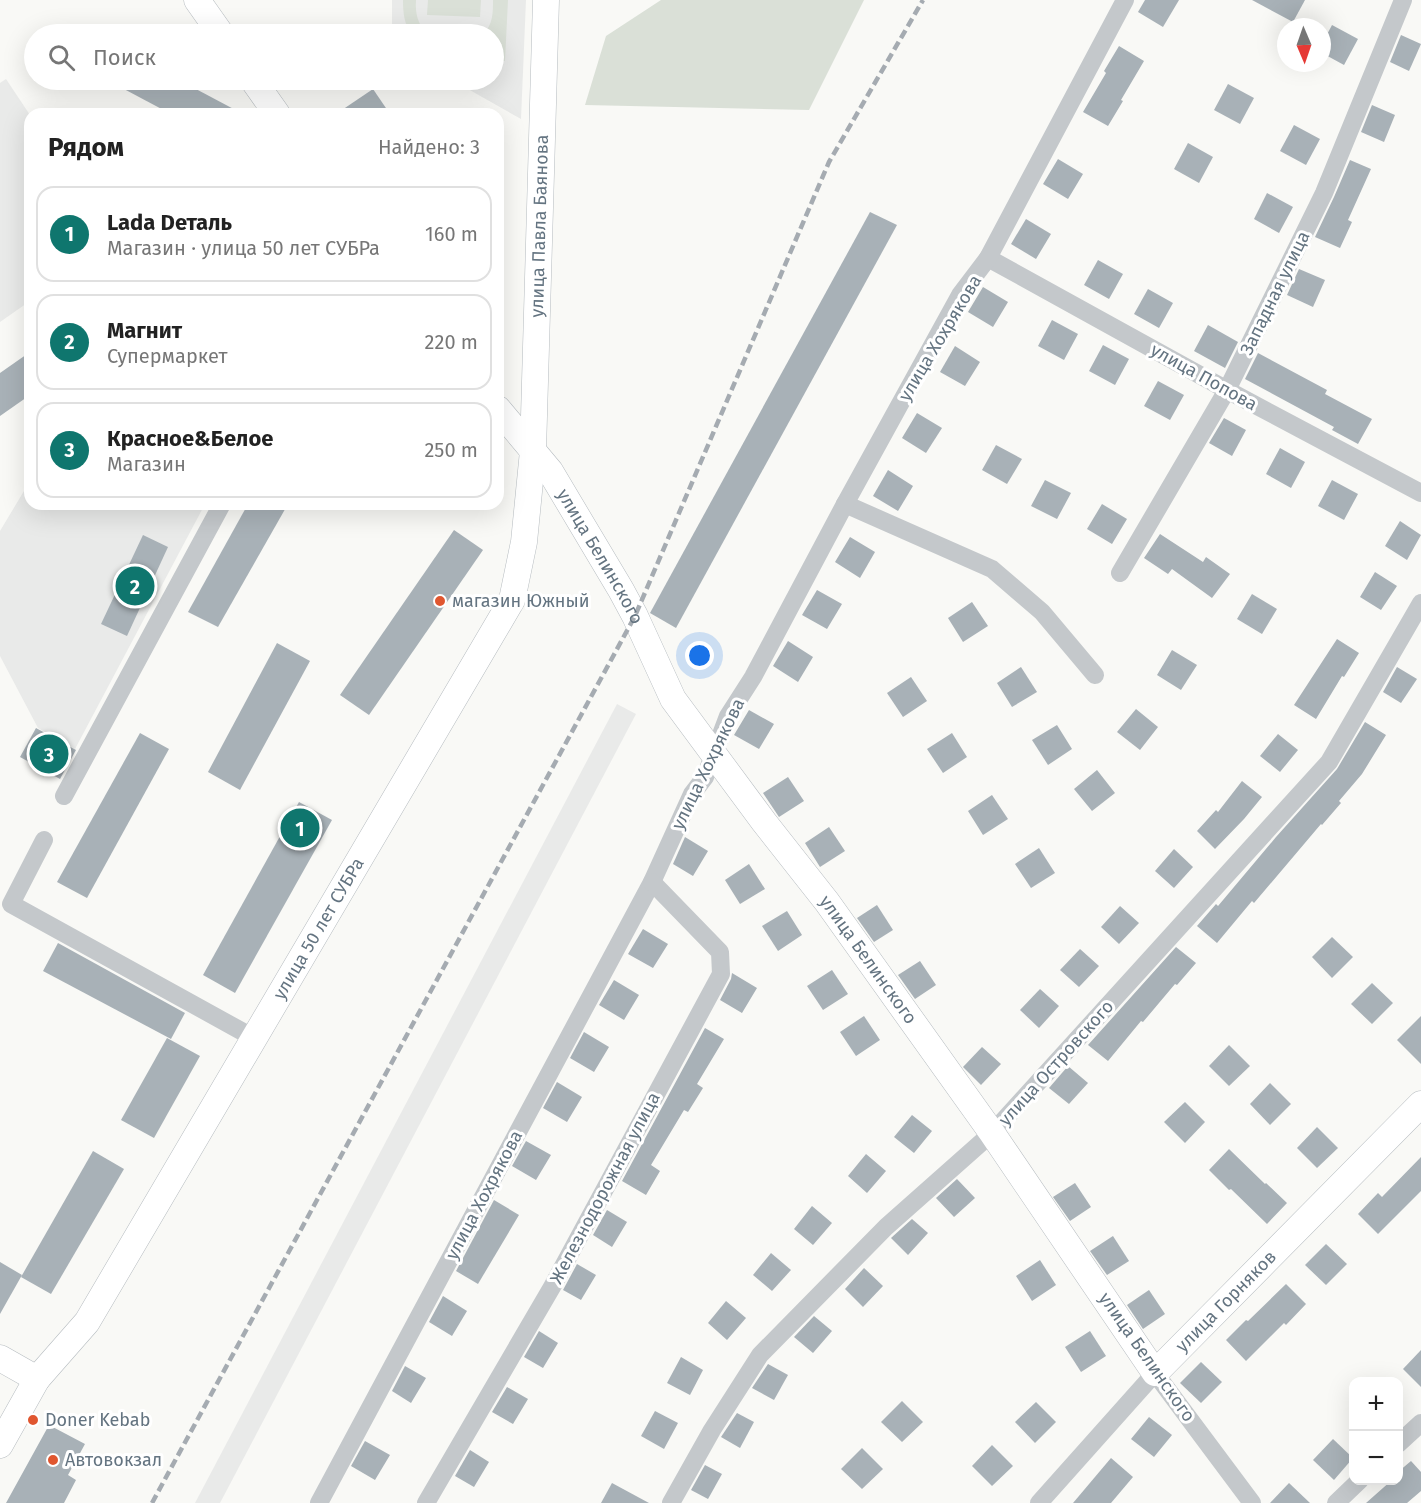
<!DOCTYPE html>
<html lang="ru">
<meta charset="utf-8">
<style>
:root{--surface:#fff;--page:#f6f6f6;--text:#222;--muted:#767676;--line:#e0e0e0;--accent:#0f766e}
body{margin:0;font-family:"Fira Sans",sans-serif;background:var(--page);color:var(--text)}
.controls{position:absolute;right:18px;bottom:18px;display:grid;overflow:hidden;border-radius:12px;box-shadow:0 6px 24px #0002}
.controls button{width:54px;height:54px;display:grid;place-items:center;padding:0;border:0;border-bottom:2px solid var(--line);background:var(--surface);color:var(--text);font:30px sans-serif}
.compass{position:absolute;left:1277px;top:18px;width:54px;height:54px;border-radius:50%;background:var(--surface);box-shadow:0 6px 24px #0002;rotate:178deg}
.you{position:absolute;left:700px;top:656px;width:21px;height:21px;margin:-15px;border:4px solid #fff;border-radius:50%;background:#1a73e8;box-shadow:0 0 0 9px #1a73e833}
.badge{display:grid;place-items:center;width:39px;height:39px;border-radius:50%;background:var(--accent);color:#fff;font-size:20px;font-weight:700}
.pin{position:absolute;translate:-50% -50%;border:3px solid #fff;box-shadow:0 2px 6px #0006}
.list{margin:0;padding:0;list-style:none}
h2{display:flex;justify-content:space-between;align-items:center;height:78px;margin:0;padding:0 24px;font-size:26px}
h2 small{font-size:20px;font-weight:400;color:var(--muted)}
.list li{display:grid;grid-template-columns:39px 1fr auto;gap:18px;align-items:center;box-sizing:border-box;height:96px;margin:0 12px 12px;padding:0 12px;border:2px solid var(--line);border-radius:18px}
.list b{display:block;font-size:22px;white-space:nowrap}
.list p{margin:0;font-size:20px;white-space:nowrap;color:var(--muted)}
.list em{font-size:20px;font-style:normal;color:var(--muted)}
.icon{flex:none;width:33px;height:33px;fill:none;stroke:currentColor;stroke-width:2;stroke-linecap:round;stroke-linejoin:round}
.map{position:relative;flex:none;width:1421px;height:1503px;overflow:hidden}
.search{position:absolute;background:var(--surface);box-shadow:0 6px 24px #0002;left:24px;top:24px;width:480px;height:66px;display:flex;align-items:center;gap:15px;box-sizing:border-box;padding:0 21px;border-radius:33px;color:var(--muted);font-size:22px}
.panel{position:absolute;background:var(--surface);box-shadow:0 6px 24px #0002;left:24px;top:108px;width:480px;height:402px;border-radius:18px}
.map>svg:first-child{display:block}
.built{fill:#e9eae9}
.green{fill:#dae0d7}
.building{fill:#a8b1b7}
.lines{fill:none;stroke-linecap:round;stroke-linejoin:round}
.secondary-casing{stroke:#b6bcc0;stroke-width:27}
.street{stroke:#c4c8cb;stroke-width:18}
.secondary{stroke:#fff;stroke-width:26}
.rail{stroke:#a5abb1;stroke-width:4.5;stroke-dasharray:9 4.5;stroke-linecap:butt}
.poi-dot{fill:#e0562f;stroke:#fff;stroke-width:2}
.labels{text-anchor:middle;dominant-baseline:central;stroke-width:6;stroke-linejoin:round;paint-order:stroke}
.street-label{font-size:18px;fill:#647481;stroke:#fff}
.poi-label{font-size:18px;fill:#647481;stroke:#fff;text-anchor:start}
</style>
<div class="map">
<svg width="1421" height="1503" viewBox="0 0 1421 1503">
<rect width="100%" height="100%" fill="#f9f9f6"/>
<!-- built -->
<g class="built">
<path d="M392,0H526L521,119L452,80H494V34H392Z"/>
<path d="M6,79L30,115V301L0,322V83Z"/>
<path d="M30,481V504H205L75,749L38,728L0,656V531Z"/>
<path d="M617,704L636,714L220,1503H195Z"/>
</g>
<!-- green -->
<g class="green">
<path d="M403,0H416C415,14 418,23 426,34H412C404,25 403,12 403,0Z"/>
<path d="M428,0H481L480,17L427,15Z"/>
<path d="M493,0H508L505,61H494V34H483C493,25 493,13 493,0Z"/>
<path d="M661,0H864L809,110L585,105L606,36Z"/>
</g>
<!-- building -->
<g class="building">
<path d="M1145,0H1179L1163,27L1138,12Z"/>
<path d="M1252,0H1305L1293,22Z"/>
<path d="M1332,25L1358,39L1344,65L1322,53V44Z"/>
<path d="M1401,35L1421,44L1409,71L1390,62Z"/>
<path d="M1119,46L1144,61L1121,100L1123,101L1108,126L1083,112L1106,73L1104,71Z"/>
<path d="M107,80H179L243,114H171Z"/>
<path d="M1228,84L1254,98L1240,124L1214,110Z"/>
<path d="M373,89L390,114H336Z"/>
<path d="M1372,105L1395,115L1384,142L1361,132Z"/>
<path d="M1294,125L1320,139L1306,165L1280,151Z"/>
<path d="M1188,143L1213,157L1199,183L1174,169Z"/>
<path d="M1058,159L1083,174L1068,199L1043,184Z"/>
<path d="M1350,160L1371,169L1348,220L1352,222L1340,248L1315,237L1334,197Z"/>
<path d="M1267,193L1293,207L1279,233L1254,219Z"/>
<path d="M870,212L897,225L676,628L650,613Z"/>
<path d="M1026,219L1051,234L1036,259L1011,244Z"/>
<path d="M1098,260L1123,274L1109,299L1084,285Z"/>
<path d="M1299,269L1325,280L1313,307L1287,295Z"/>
<path d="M983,287L1008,302L993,327L968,312Z"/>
<path d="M1148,289L1173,303L1159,328L1134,314Z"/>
<path d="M1052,320L1078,334L1064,360L1038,346Z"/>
<path d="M1208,325L1238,342L1225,368L1194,351Z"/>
<path d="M1103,345L1129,359L1115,385L1089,371Z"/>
<path d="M955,346L980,362L965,386L940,372Z"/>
<path d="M30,352V395L0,416V373Z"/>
<path d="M1258,353L1327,390L1325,394L1372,419L1358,444L1332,430L1334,427L1245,379Z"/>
<path d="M1158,381L1184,395L1170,420L1144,406Z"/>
<path d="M917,413L942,428L926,453L902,438Z"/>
<path d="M1224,418L1246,430L1232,456L1209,443Z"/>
<path d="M996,445L1022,459L1007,484L982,470Z"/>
<path d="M1280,448L1305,462L1291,488L1266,474Z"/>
<path d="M888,470L913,486L898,511L873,496Z"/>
<path d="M1045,480L1071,493L1057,519L1031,506Z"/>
<path d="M1332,480L1358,494L1344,520L1318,506Z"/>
<path d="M248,504H288L218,627L188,612Z"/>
<path d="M1102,504L1127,519L1112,544L1087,529Z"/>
<path d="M1400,521L1421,535L1407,560L1385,546Z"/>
<path d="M454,530L483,550L369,715L340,695Z"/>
<path d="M1160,534L1203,562L1206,557L1230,574L1212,598L1172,569L1168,574L1144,558Z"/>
<path d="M143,535L168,547L127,636L101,624Z"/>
<path d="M850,537L875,552L860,578L835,562Z"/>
<path d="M1375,572L1397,586L1381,610L1360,597Z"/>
<path d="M817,590L842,604L827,629L802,615Z"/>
<path d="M1252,594L1277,609L1262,634L1237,619Z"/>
<path d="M972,602L988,626L963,642L948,618Z"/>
<path d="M1337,639L1359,653L1344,677L1342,676L1316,719L1294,705Z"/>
<path d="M788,641L813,657L798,682L773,666Z"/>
<path d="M277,643L310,661L240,790L208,772Z"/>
<path d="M1172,650L1197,665L1181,690L1157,675Z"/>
<path d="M1021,667L1037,692L1012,707L997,683Z"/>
<path d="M1397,667L1417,679L1401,703L1383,692Z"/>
<path d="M911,677L927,701L903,717L887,693Z"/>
<path d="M1136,709L1158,727L1140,750L1117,732Z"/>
<path d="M749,710L774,724L759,749L734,735Z"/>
<path d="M1365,722L1386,735L1362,774L1339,801L1341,803L1322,825L1321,824L1254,903L1252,901L1217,943L1197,926L1216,904L1218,906L1276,837L1337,769Z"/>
<path d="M1057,725L1072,749L1048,765L1032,740Z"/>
<path d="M36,728L76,750L60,779L20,757Z"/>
<path d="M140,733L169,749L87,898L57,882Z"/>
<path d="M952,733L967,757L943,773L927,749Z"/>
<path d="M1278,734L1298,750L1280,772L1260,756Z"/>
<path d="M1097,770L1115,793L1092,811L1074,789Z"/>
<path d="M788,777L804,801L779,817L763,793Z"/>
<path d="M1242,781L1262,797L1244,819L1215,849L1197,831L1216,810L1218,812Z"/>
<path d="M992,795L1008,819L983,835L968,811Z"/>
<path d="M299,802L332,820L235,993L203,975Z"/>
<path d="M829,827L845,851L820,867L805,843Z"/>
<path d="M685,837L708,851L693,876L673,864Z"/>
<path d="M1039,848L1055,873L1031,888L1015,864Z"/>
<path d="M1174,849L1193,867L1174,888L1155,871Z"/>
<path d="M749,864L765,889L740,904L725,880Z"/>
<path d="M877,905L893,930L874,942L857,918Z"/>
<path d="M1120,906L1139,923L1119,944L1101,927Z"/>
<path d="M787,911L802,935L778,951L762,926Z"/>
<path d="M643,929L668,944L653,968L628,954Z"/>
<path d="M1332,937L1353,957L1332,978L1312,957Z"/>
<path d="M58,943L185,1013L171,1039L43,971Z"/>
<path d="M1176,947L1196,963L1177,985L1175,984L1143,1022L1141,1021L1108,1061L1088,1045Z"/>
<path d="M1080,949L1099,966L1079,987L1060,970Z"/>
<path d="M920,961L936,985L915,999L898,975Z"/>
<path d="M832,970L848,994L823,1010L807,986Z"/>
<path d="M732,973L757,988L742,1013L720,1000L731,979Z"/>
<path d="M614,980L639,995L624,1020L599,1005Z"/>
<path d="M1372,983L1393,1003L1372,1024L1351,1004Z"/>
<path d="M1040,989L1059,1006L1039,1028L1020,1010Z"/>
<path d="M864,1016L880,1040L856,1056L840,1032Z"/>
<path d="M1421,1016V1064L1397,1040Z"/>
<path d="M705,1028L724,1039L697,1084L703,1088L688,1112L684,1110L651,1165L660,1171L646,1195L622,1181Z"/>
<path d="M584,1032L609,1047L594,1072L570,1058Z"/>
<path d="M167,1038L200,1056L154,1138L121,1120Z"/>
<path d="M1229,1045L1250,1066L1229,1086L1209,1066Z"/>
<path d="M982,1047L1001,1064L981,1085L963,1067Z"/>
<path d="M1068,1066L1088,1083L1069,1104L1049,1088Z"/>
<path d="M557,1082L582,1097L567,1122L543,1108Z"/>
<path d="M1270,1083L1291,1104L1270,1125L1250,1104Z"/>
<path d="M1185,1102L1205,1122L1185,1143L1164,1122Z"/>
<path d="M912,1115L932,1131L914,1153L894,1137Z"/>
<path d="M1317,1127L1338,1148L1317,1168L1297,1148Z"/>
<path d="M526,1141L551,1155L536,1180L512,1166Z"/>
<path d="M1229,1149L1265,1184L1266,1183L1287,1203L1267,1224L1231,1189L1229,1190L1209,1170Z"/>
<path d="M93,1151L124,1169L51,1294L21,1277Z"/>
<path d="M866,1154L886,1171L867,1193L848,1176Z"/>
<path d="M1421,1157V1191L1378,1234L1358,1214L1378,1193L1382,1197Z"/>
<path d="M957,1179L975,1198L954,1217L936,1198Z"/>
<path d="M1075,1183L1091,1207L1070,1221L1053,1197Z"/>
<path d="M494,1200L519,1215L478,1284L456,1271Z"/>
<path d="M812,1206L832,1223L813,1245L794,1229Z"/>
<path d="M607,1210L627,1222L612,1247L593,1235Z"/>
<path d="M912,1219L928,1233L908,1255L891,1238Z"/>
<path d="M1113,1236L1129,1261L1107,1275L1090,1251Z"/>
<path d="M1326,1244L1347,1264L1326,1285L1305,1265Z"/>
<path d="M771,1253L791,1270L772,1291L753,1275Z"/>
<path d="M1040,1260L1056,1285L1032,1301L1016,1276Z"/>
<path d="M0,1262L22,1275L0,1314Z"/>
<path d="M577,1264L596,1275L581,1300L563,1290Z"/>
<path d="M864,1268L883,1286L863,1307L845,1289Z"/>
<path d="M1286,1284L1306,1304L1286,1325L1284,1323L1246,1361L1226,1340L1246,1320L1248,1321Z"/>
<path d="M1149,1290L1165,1314L1143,1329L1127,1305Z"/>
<path d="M443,1296L467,1311L452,1336L429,1322Z"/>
<path d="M726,1301L746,1318L727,1340L708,1323Z"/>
<path d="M814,1316L832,1331L813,1353L794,1337Z"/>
<path d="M539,1331L558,1343L543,1368L524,1357Z"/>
<path d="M1090,1331L1106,1356L1081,1372L1065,1347Z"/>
<path d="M1421,1350V1387L1403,1369Z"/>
<path d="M681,1357L703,1370L690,1395L667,1383Z"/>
<path d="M1201,1362L1222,1382L1201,1403L1180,1383Z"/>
<path d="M768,1364L788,1375L774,1400L752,1388Z"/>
<path d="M405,1366L426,1378L411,1403L392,1391Z"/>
<path d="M507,1387L528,1399L513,1424L492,1412Z"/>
<path d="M902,1401L923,1422L902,1442L881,1422Z"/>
<path d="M1036,1402L1056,1422L1035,1443L1015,1422Z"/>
<path d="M655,1411L678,1423L664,1449L641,1436Z"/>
<path d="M737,1413L754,1422L740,1448L721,1437Z"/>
<path d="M1149,1417L1172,1435L1154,1457L1131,1439Z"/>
<path d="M49,1425L85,1444L68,1475L76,1480L64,1503H6Z"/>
<path d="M1333,1439L1353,1458L1334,1480L1313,1460Z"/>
<path d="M365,1441L390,1455L375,1480L351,1466Z"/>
<path d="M992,1445L1013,1466L992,1486L972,1466Z"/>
<path d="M862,1448L883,1469L862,1489L841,1469Z"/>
<path d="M470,1450L489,1462L474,1487L455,1476Z"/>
<path d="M1111,1458L1133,1477L1111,1503H1073Z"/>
<path d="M1411,1461L1421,1472V1491L1407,1503H1366L1392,1480H1398V1472Z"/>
<path d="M705,1465L722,1474L708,1499L691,1490Z"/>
<path d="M612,1483L649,1503H601Z"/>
<path d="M1289,1483L1310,1503H1270Z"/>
</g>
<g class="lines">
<defs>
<g id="secondary">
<path d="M197,0L221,34"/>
<path d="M253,80L277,114"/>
<path id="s1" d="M498,409L550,471L621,590L635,616L673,699L764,822L827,902L992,1133L1155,1373L1421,1104"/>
<path d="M0,1358L37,1379"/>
<path id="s2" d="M0,1445L37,1379L87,1322L512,600L524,542L533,451L546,0"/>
</g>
</defs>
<!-- secondary casing -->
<use href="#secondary" class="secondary-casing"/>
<!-- street -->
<g class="street">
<path d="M988,258L1227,390L1421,493"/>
<path d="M845,504L992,569L1042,612L1095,675"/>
<path d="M1120,573L1227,390L1324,193L1403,0"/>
<path d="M64,796L222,504"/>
<path d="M44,840L11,904L254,1038"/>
<path d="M1398,1444L1421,1423"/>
<path d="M319,1503L652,882L692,794L705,777L728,716L753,677L845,504L960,295L988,258L1125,0"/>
<path d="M426,1503L552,1287L721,974L720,952L652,882"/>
<path d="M671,1503L712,1430L760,1355L886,1227L992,1133L1329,762L1421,603"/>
<path d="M1039,1503L1155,1373L1252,1503"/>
<path d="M1336,1503L1360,1480"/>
</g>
<!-- secondary -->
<use href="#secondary" class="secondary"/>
<!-- rail -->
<path class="rail" d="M152,1503L635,616L829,162L923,0"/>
</g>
<!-- markers -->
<g class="poi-dot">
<circle cx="440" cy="601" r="6"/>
<circle cx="33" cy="1420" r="6"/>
<circle cx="53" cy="1460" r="6"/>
</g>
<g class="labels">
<!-- street labels -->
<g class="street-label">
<text stroke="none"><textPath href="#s2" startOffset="1365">улица Павла Баянова</textPath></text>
<text transform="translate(1275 293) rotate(-64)">Западная улица</text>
<text transform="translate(940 338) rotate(-59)">улица Хохрякова</text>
<text transform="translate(1204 377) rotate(29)">улица Попова</text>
<text stroke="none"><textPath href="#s1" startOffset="180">улица Белинского</textPath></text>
<text transform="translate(708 764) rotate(-64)">улица Хохрякова</text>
<text stroke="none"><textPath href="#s2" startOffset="608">улица 50 лет СУБРа</textPath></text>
<text stroke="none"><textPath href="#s1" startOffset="666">улица Белинского</textPath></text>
<text transform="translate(1056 1063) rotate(-48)">улица Островского</text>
<text transform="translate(605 1188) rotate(-62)">Железнодорожная улица</text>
<text transform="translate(484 1195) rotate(-62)">улица Хохрякова</text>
<text stroke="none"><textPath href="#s1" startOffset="1270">улица Горняков</textPath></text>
<text transform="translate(1147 1357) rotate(55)">улица Белинского</text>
</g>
<!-- poi labels -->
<g class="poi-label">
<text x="452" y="601">магазин Южный</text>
<text x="45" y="1420">Doner Kebab</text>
<text x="65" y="1460">Автовокзал</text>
</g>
</g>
</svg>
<div class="controls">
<button>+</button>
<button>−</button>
</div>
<svg class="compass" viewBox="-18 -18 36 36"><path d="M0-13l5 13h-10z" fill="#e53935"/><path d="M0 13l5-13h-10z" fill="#767676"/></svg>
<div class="you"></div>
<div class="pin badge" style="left:300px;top:828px">1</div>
<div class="pin badge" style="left:135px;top:586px">2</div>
<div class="pin badge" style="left:49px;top:754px">3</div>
<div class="search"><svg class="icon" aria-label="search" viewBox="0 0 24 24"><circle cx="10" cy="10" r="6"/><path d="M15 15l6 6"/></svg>Поиск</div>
<section class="panel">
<h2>Рядом<small>Найдено: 3</small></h2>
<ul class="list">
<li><span class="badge">1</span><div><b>Lada Dеталь</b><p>Магазин · улица 50 лет СУБРа</p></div><em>160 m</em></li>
<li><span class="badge">2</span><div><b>Магнит</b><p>Супермаркет</p></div><em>220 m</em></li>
<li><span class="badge">3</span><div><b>Красное&amp;Белое</b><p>Магазин</p></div><em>250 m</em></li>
</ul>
</section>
</div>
